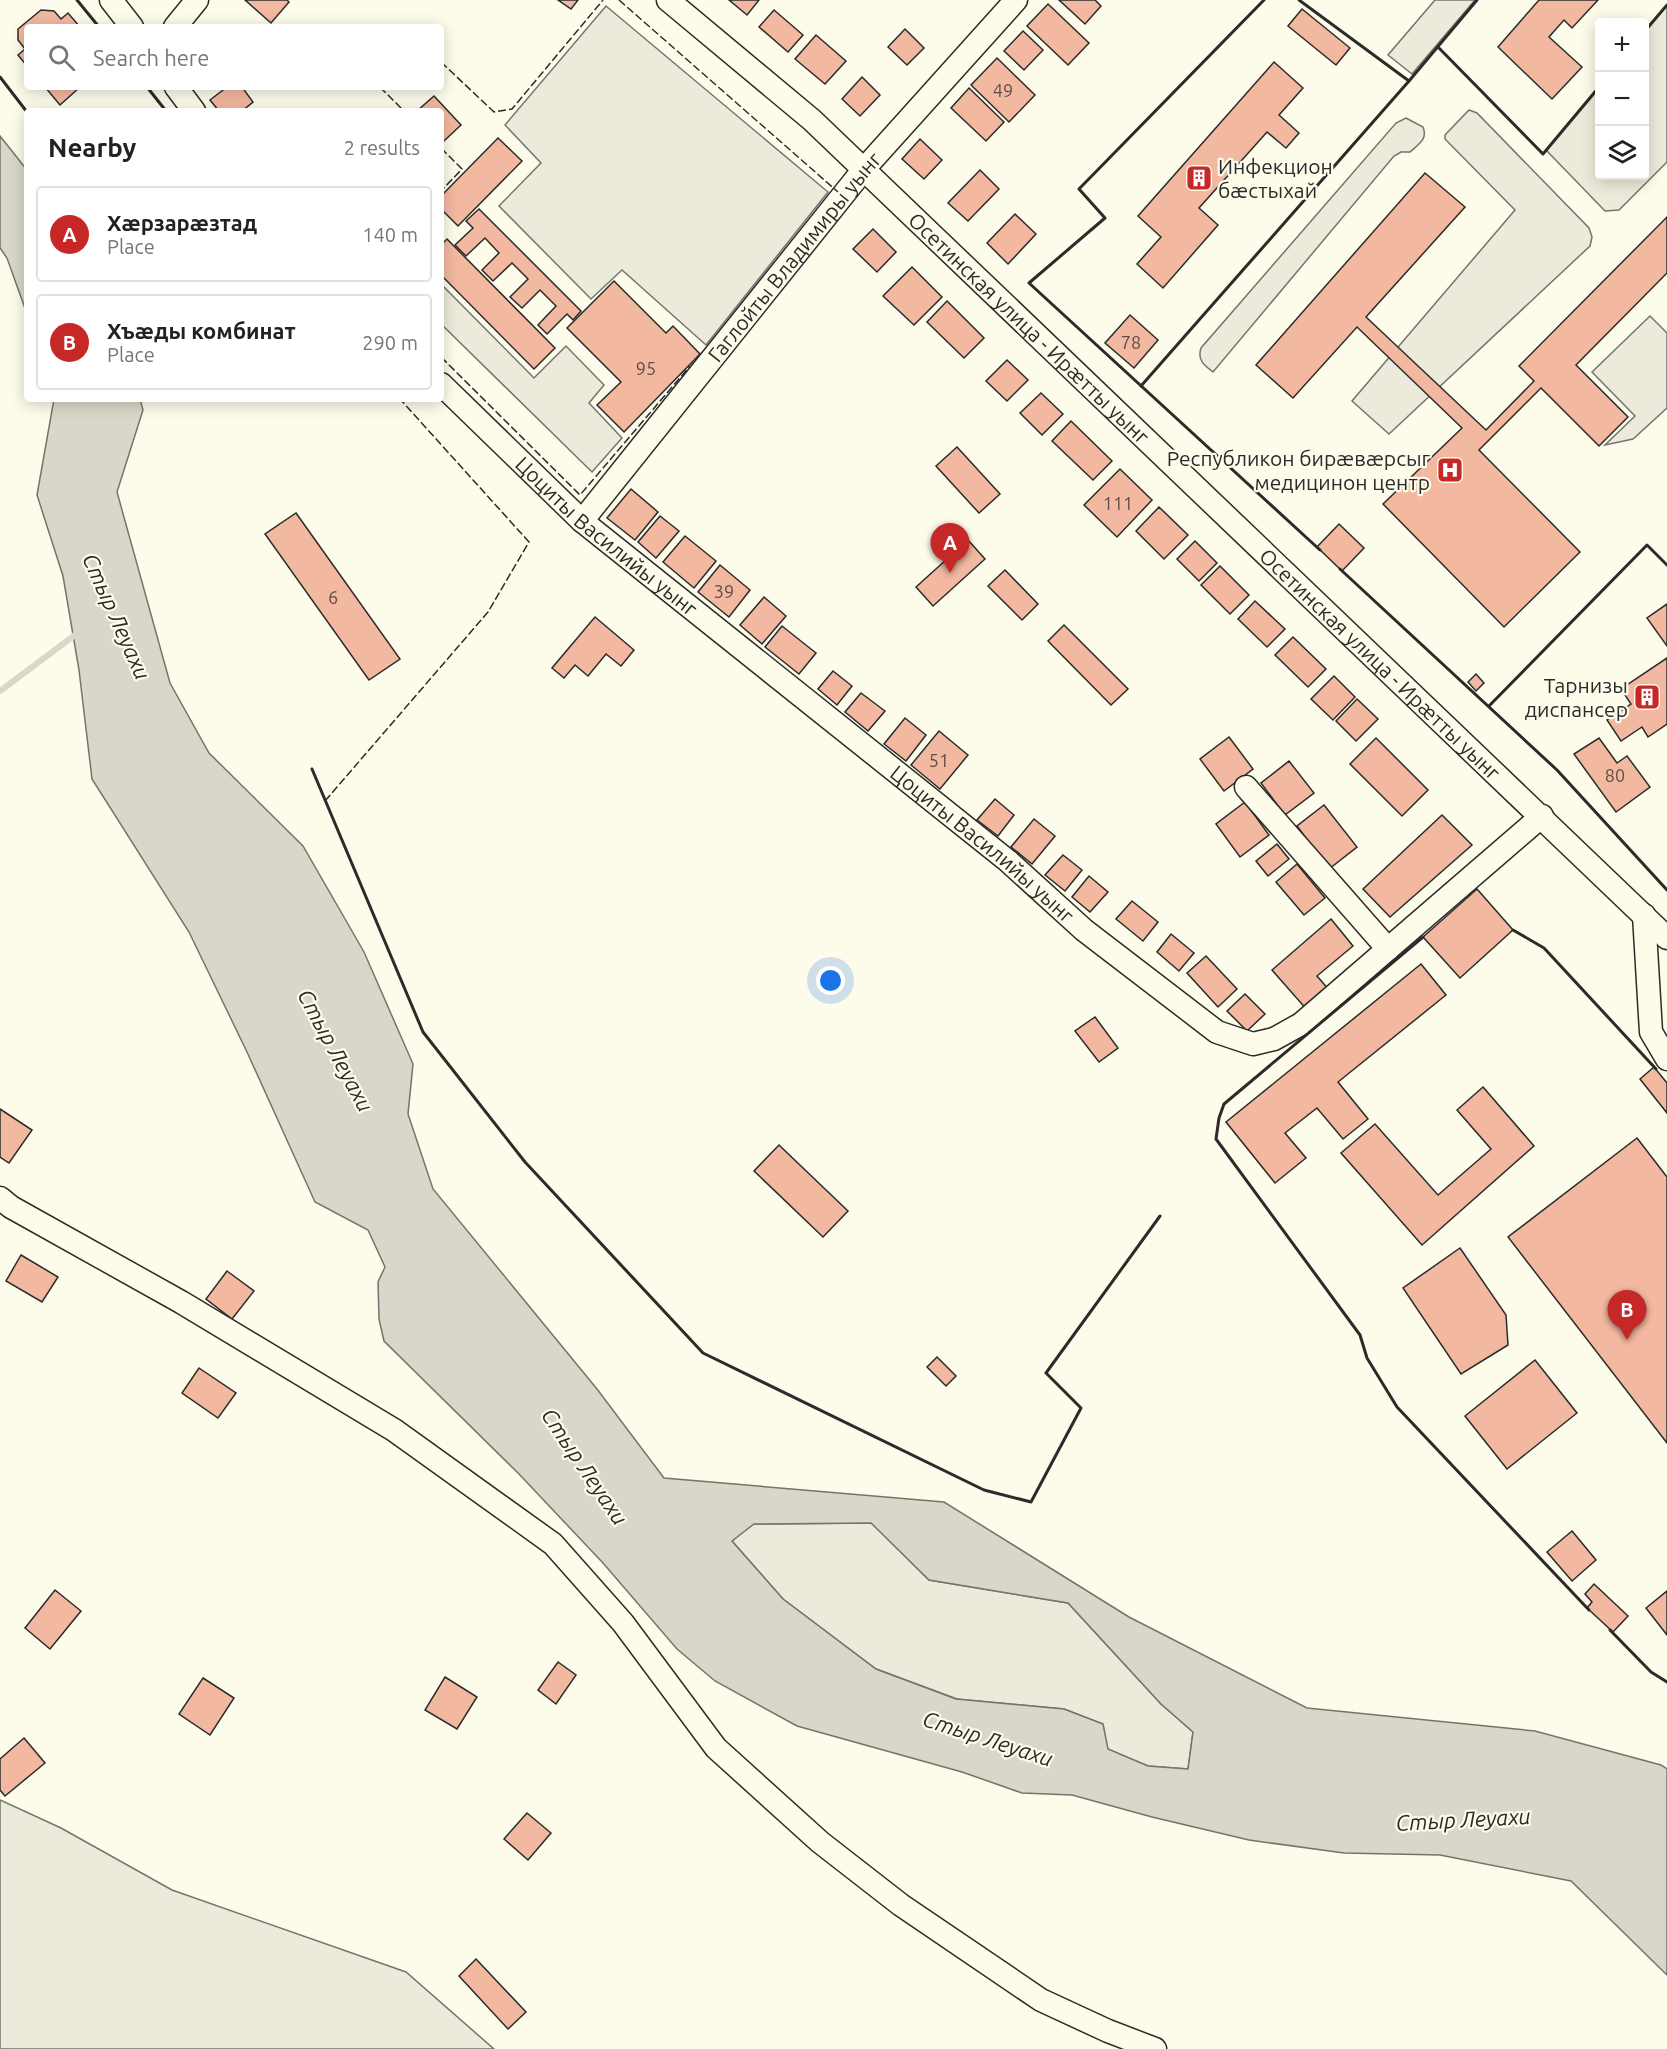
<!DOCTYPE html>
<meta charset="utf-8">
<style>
:root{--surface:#fff;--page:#f6f6f6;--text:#222;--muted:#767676;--line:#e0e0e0;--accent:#c62828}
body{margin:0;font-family:Ubuntu,sans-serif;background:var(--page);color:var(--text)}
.controls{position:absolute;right:18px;top:18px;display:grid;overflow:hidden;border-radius:6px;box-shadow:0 3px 15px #0003}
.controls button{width:54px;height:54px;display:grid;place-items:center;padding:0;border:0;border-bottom:2px solid var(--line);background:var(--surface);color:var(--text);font:30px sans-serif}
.you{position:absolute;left:831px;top:981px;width:21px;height:21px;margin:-15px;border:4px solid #fff;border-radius:50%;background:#1a73e8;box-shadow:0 0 0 9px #1a73e833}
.badge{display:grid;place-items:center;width:39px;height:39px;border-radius:50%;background:var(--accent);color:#fff;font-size:20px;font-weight:700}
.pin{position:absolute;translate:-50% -50px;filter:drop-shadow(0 2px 3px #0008)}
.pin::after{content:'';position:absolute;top:32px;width:21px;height:18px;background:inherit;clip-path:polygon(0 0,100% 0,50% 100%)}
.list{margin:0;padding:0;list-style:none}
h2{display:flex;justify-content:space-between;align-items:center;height:78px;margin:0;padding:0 24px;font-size:26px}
h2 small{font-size:20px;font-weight:400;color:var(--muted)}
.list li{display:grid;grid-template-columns:39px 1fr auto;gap:18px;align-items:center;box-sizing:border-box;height:96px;margin:0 12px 12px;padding:0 12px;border:2px solid var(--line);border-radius:6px}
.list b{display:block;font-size:22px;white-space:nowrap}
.list p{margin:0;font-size:20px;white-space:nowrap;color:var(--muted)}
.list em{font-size:20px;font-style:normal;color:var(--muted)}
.icon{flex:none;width:33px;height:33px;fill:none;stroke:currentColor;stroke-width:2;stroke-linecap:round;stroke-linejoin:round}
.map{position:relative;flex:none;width:1667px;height:2049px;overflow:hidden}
.search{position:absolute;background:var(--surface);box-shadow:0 3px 15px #0003;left:24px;top:24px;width:420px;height:66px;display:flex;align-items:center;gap:15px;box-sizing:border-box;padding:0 21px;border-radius:6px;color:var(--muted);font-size:22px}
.panel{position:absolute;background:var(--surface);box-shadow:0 3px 15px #0003;left:24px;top:108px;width:420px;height:294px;border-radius:6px}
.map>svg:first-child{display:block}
.green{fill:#ecebdb;stroke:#74746e;stroke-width:1.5}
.water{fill:#d8d7c9;stroke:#74746e;stroke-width:1.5;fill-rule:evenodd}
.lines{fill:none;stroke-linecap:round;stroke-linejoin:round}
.stream{stroke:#d8d7c9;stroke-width:6}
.building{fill:#f2b8a0;stroke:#2b2b2b;stroke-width:1.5}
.minor-casing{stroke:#2b2b2b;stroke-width:25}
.minor{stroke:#fdfbea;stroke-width:22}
.fence{stroke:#2b2b2b;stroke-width:1.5;stroke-dasharray:8 3;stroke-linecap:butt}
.wall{stroke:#2b2b2b;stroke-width:3}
.labels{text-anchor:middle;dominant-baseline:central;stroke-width:4.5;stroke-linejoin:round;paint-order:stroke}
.number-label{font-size:18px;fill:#5d4e48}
.poi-label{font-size:21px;fill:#2b2b2b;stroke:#fdfbea;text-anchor:end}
.street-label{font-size:21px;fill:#2b2b2b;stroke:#fdfbea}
.water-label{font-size:22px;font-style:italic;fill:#2b2b2b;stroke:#fdfbea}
</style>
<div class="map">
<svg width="1667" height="2049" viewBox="0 0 1667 2049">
<rect width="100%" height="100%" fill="#fdfbea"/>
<!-- green -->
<g class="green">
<path d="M1435,0H1475L1412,74L1388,55Z"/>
<path d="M1667,5V162L1619,210L1605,211L1546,150L1599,86L1600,176H1644L1645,32Z"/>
<path d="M606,6L828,192L706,345L622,270L591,299L499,206L541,163L505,125Z"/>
<path d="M1469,110L1477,113L1589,228L1592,237L1590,246L1389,434L1352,401L1515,210L1445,139V135Z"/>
<path d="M1406,118L1423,127C1428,139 1419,144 1410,152H1401L1394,156L1213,372C1204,365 1197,360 1201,348L1396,123Z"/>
<path d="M441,284L534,378L566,346L604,385L589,403L622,438L592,472L441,324Z"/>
<path d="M1650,316L1667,333V408L1633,439L1605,445L1635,416L1592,372Z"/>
<path d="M872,1523L929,1580L1068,1603L1161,1704L1193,1732L1188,1769L1148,1766L1107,1749L1103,1724L1064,1709L957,1699L876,1669L783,1599L732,1541L753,1524Z"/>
<path d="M0,1800L61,1828L172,1890L406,1972L494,2049H0Z"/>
</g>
<!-- water -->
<g class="water">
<path d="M0,136L27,170V314L7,258L0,248Z"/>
<path d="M54,399H140L143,410L117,492L170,683L209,753L303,846L364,952L413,1064L408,1114L433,1189L597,1389L664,1478L944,1502L1129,1617L1307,1708L1535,1731L1661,1765L1667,1769V1975L1571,1881L1440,1855L1344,1853L1249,1840L1152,1817L1072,1795L1022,1793L962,1772L797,1726L715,1681L677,1649L603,1563L519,1474L384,1341L379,1319L378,1282L385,1267L368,1230L315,1202L247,1052L189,932L92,779L79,670L63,576L37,495ZM871,1523L929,1580L1068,1603L1161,1704L1193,1732L1188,1769L1148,1766L1108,1749L1103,1724L1064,1709L956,1699L876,1669L783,1599L732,1541L754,1524Z"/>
</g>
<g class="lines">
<!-- stream -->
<path class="stream" d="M0,691L79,632"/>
</g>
<!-- building -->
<g class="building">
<path d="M245,0H287L289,2L271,23Z"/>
<path d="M558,0H578L571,9Z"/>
<path d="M729,0H759L747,15Z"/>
<path d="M1059,0H1095L1101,6L1085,24Z"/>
<path d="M1539,0H1598L1572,28L1564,20L1549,37L1582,67L1552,99L1498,47Z"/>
<path d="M1048,4L1089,43L1068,65L1027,26Z"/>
<path d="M1302,9L1350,48L1336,65L1288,26Z"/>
<path d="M41,10L54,11L61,19L68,13L80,27H27V66L18,55L25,49L18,40V29Z"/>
<path d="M774,10L803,35L788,52L759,27Z"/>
<path d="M905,29L924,48L907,65L888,47Z"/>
<path d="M1023,31L1043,50L1024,70L1004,51Z"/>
<path d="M816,35L846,61L825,84L795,59Z"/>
<path d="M997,58L1035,95L1009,122L971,85Z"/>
<path d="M1274,62L1303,88L1279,115L1299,133L1286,148L1267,132L1199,208L1218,225L1163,288L1137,264L1161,237L1138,216Z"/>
<path d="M862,77L880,95L860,116L842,99Z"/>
<path d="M45,87H80L60,105Z"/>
<path d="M227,87H242L253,102L242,111H219L210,100Z"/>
<path d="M969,88L1004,122L986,141L951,108Z"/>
<path d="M434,96L461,125L444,141L441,137V111H417Z"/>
<path d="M498,138L522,161L458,226L441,209V196Z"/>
<path d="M920,139L942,160L924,179L902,159Z"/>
<path d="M980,170L999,189L968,221L948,203Z"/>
<path d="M1425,173L1465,207L1366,317L1486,430L1534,381L1519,366L1667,217V273L1576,365L1628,417L1599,446L1541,388L1479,450L1580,552L1504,627L1383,504L1462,428L1357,327L1293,398L1256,365Z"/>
<path d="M479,209L581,311L573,320L567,314L547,334L538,325L556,306L540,290L522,308L510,297L528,279L512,263L493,281L482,270L499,253L485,238L466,256L455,245L473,228L466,221Z"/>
<path d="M1015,214L1036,234L1008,264L987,243Z"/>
<path d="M873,229L896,252L877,272L853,249Z"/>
<path d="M447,239L555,348L534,369L441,275V245Z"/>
<path d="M912,267L942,297L914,325L883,296Z"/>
<path d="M614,281L666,333L673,326L700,354L624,432L597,405L621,382L567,328Z"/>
<path d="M947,301L984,338L964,358L927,322Z"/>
<path d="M1130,315L1158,340L1134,368L1105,343Z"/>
<path d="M1007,360L1028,380L1007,401L986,381Z"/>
<path d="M1041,393L1063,414L1042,435L1020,413Z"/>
<path d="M1071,421L1112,461L1093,480L1052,441Z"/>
<path d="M957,447L1000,494L979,513L936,466Z"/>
<path d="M1120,469L1152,500L1117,537L1084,505Z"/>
<path d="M631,489L658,512L635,540L607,518Z"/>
<path d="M1159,507L1188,535L1164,559L1136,531Z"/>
<path d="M296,513L400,659L369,680L265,534Z"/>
<path d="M660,516L679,531L656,558L638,542Z"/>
<path d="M1339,524L1364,548L1342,571L1317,547Z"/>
<path d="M685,536L716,561L694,588L663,562Z"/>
<path d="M968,540L985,559L933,606L916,587Z"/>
<path d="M1195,541L1217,563L1199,581L1177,559Z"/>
<path d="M720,565L750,590L729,617L698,592Z"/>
<path d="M1220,566L1249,595L1230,614L1201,585Z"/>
<path d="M1005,570L1038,604L1022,620L988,586Z"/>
<path d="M764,597L786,616L762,644L740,625Z"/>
<path d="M1255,601L1285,629L1267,647L1238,619Z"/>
<path d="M1667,604V646L1647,618Z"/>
<path d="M595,617L634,650L621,666L606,654L588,676L575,665L564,678L552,668Z"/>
<path d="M1064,625L1128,689L1111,705L1048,641Z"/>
<path d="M782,626L816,653L799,674L765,647Z"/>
<path d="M1293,637L1326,669L1308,687L1275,655Z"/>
<path d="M1667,658V724L1648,737L1642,727L1621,741L1607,720L1631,704L1621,689Z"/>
<path d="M833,671L852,686L837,705L818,689Z"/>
<path d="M1476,674L1484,683L1476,691L1468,682Z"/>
<path d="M1334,676L1355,697L1333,720L1311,699Z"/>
<path d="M861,693L885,711L868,731L845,712Z"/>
<path d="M1357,699L1378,719L1356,741L1336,721Z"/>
<path d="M905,718L926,735L906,761L884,744Z"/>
<path d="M939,731L968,755L940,789L911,765Z"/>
<path d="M1229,737L1253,769L1224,791L1200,759Z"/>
<path d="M1376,738L1428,790L1402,816L1350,764Z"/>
<path d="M1599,738L1617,763L1627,756L1650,787L1616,812L1574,754Z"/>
<path d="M1289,761L1314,793L1285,815L1261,783Z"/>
<path d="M995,799L1014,815L998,836L977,820Z"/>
<path d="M1245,802L1269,835L1240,857L1216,824Z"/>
<path d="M1324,805L1357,847L1329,869L1297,826Z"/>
<path d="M1442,815L1472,845L1390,917L1363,889Z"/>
<path d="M1034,819L1055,836L1032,864L1011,847Z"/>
<path d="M1277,844L1289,859L1268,876L1256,861Z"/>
<path d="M1063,855L1082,870L1065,891L1045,875Z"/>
<path d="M1297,864L1325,898L1304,915L1276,882Z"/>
<path d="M1089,876L1108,892L1090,912L1072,897Z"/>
<path d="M1477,889L1513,930L1460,978L1423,937Z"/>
<path d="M1132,901L1158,922L1143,941L1116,919Z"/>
<path d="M1331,919L1353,946L1317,976L1330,991L1308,1011L1272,970Z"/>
<path d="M1171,934L1194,953L1179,971L1157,952Z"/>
<path d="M1206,956L1237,989L1218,1007L1187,973Z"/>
<path d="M1421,964L1446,995L1338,1082L1368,1119L1343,1139L1317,1108L1285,1133L1306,1158L1275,1183L1226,1122Z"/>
<path d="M1245,994L1265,1014L1247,1031L1227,1011Z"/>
<path d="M1095,1017L1118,1048L1099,1062L1075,1031Z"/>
<path d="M1654,1067L1667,1083V1113L1640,1079Z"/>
<path d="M1483,1087L1534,1146L1422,1245L1341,1153L1375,1124L1438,1195L1491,1149L1457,1110Z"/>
<path d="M0,1109L32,1130L9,1163L0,1157Z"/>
<path d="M1637,1138L1667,1177V1443L1508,1237Z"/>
<path d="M779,1145L848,1211L823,1237L754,1171Z"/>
<path d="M1460,1248L1506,1315L1508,1345L1461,1374L1403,1288Z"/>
<path d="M21,1255L58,1277L42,1302L6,1281Z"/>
<path d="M227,1271L254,1291L232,1319L206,1299Z"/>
<path d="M937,1357L956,1376L946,1386L927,1367Z"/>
<path d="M1535,1360L1577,1413L1507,1469L1465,1416Z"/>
<path d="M199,1368L236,1393L218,1418L182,1393Z"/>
<path d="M1572,1531L1596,1560L1572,1581L1547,1552Z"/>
<path d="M1594,1584L1628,1616L1613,1632L1587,1608L1592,1602L1585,1594Z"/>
<path d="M55,1590L81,1611L50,1649L25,1628Z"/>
<path d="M1667,1591V1635L1646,1608Z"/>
<path d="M558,1662L576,1675L556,1704L538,1690Z"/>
<path d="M445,1677L477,1697L457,1729L425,1710Z"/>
<path d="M203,1678L234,1698L210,1735L179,1714Z"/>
<path d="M24,1738L45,1763L5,1796L0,1790V1759Z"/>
<path d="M527,1813L551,1833L528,1860L504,1839Z"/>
<path d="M476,1959L526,2012L508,2029L459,1976Z"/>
</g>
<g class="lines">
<defs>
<g id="minor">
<path d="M111,0L132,27"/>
<path id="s1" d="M668,0L812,120L1667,938"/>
<path d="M175,27L197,0"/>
<path d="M176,87L194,111"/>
<path id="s2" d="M441,384L582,521L1008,861L1084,930L1217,1032L1253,1044L1274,1039L1301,1024L1542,816"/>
<path id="s3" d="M582,521L864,169L1016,0"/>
<path d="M1246,787L1388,949"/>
<path d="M1644,915L1651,1032L1667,1059"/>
<path d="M0,1198L11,1207L181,1302L394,1430L553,1544L623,1623L716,1748L820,1842L901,1905L1041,2000L1108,2031L1155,2049"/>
</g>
</defs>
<!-- minor casing -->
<use href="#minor" class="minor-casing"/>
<!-- minor -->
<use href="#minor" class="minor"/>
<!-- fence -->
<g class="fence">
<path d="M619,0L838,192"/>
<path d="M441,62L494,112L512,109L603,0"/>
<path d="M380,87L404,111"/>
<path d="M441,148L462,169L441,191"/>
<path d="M441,357L580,495L690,366"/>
<path d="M325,801L488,612L529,542L400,399"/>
</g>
<!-- wall -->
<g class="wall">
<path d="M77,0L99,27"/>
<path d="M1264,0L1079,189L1105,218L1029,283L1320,550"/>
<path d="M1644,32L1667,5"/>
<path d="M1438,47L1543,154L1600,86"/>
<path d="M0,77L27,112"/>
<path d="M1409,81L1477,0"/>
<path d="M147,87L166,111"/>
<path d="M1141,386L1409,81L1299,0"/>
<path d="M1340,569L1557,770L1667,890"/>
<path d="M1489,706L1647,545L1667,565"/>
<path d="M312,769L423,1032L525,1162L703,1353L984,1490L1031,1502L1081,1408L1046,1373L1160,1216"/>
<path d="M1513,930L1544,948L1656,1069"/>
<path d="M1423,937L1224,1104L1219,1118L1216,1139L1360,1335L1367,1358L1397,1407L1589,1610"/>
<path d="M1610,1630L1651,1672L1667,1682"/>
</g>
</g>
<!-- icons -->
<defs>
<symbol id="building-square" viewBox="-11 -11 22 22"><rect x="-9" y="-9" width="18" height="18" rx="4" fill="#c62828" stroke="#fdfbea"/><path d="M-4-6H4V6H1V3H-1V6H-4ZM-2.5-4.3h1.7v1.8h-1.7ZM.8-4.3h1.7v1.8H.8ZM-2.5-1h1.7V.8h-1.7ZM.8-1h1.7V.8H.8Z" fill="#fff"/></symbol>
<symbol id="hospital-square" viewBox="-11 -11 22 22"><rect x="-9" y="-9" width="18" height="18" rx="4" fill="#c62828" stroke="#fdfbea"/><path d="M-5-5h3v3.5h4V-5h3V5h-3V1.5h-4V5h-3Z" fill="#fff"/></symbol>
</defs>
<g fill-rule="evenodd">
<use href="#building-square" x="1184" y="163" width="30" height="30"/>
<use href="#hospital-square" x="1435" y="455" width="30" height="30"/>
<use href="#building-square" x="1632" y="682" width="30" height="30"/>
</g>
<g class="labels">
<!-- number labels -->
<g class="number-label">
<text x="1003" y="90">49</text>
<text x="1131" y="342">78</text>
<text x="646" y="368">95</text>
<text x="1118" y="503">111</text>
<text x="724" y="591">39</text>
<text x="333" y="597">6</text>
<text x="939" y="760">51</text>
<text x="1615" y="775">80</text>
</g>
<!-- poi labels -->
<g class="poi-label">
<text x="1218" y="166" text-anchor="start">Инфекцион<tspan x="1218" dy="24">бæстыхай</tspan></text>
<text x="1430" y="458">Республикон бирæвæрсыг<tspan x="1430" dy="24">медицинон центр</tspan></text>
<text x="1628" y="685">Тарнизы<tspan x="1628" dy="24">диспансер</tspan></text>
</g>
<!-- street labels -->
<g class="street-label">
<text stroke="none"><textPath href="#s3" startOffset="339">Гаглойты Владимиры уынг</textPath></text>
<text stroke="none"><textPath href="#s1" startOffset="488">Осетинская улица - Ирæтты уынг</textPath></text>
<text stroke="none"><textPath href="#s2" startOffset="225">Цоциты Василийы уынг</textPath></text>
<text stroke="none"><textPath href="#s1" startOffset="974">Осетинская улица - Ирæтты уынг</textPath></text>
<text stroke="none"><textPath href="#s2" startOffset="711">Цоциты Василийы уынг</textPath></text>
</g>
<!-- water labels -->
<g class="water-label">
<text transform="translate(117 616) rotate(66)">Стыр Леуахи</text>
<text transform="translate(336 1050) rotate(62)">Стыр Леуахи</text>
<text transform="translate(585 1466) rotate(56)">Стыр Леуахи</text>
<text transform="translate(988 1738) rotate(18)">Стыр Леуахи</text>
<text transform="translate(1463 1819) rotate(-3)">Стыр Леуахи</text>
</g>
</g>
</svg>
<div class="controls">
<button>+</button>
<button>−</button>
<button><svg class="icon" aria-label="layers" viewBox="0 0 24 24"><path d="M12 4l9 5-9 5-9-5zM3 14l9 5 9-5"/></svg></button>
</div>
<div class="you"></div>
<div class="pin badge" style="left:950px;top:573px">A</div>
<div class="pin badge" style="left:1627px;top:1340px">B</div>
<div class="search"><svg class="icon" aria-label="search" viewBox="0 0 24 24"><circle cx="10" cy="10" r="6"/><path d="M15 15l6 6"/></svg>Search here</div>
<section class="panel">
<h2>Nearby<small>2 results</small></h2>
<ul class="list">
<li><span class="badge">A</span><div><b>Хæрзарæзтад</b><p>Place</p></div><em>140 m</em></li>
<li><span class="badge">B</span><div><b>Хъæды комбинат</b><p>Place</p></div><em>290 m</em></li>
</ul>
</section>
</div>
